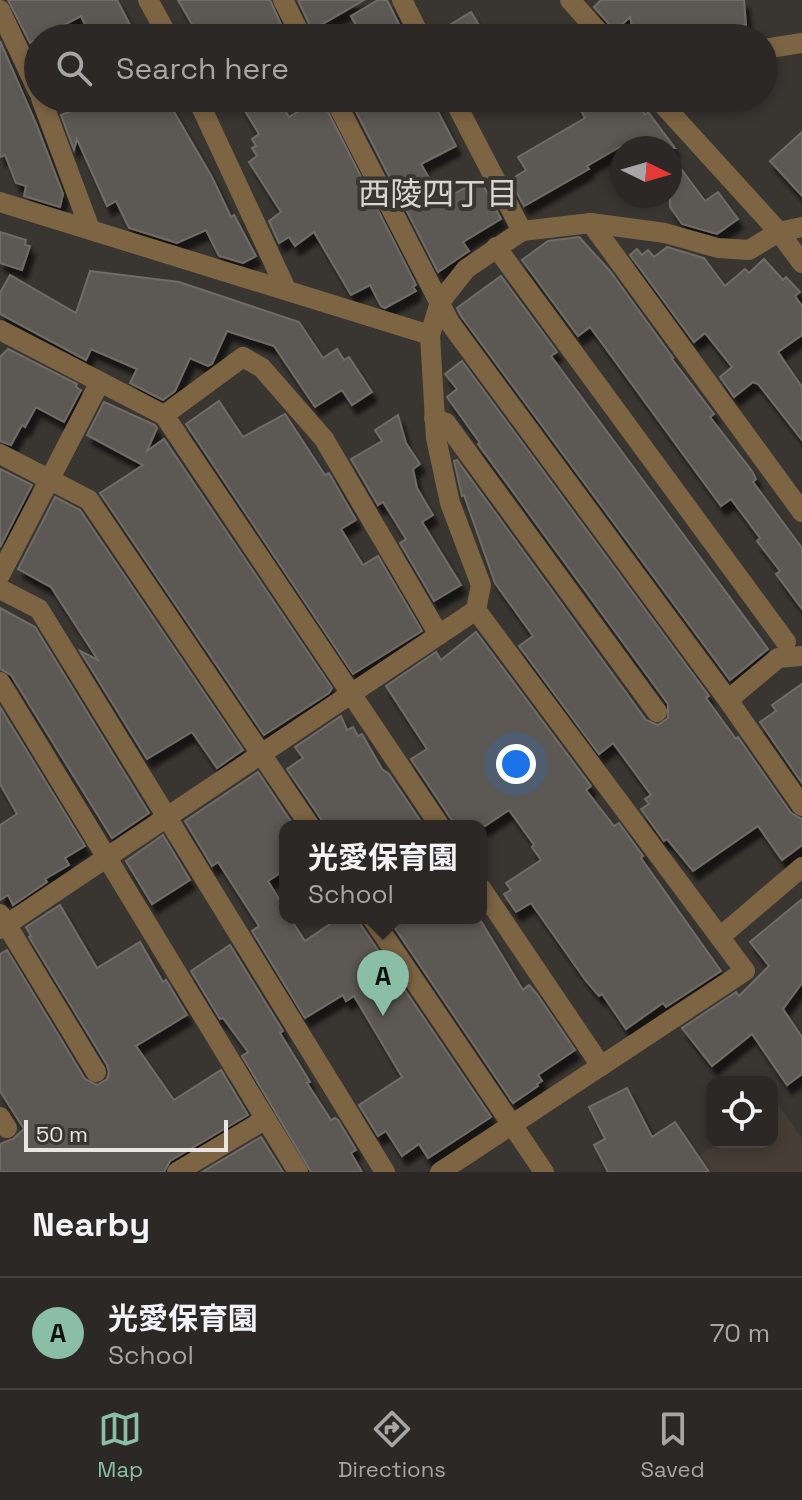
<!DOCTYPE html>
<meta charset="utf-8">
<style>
:root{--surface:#2b2825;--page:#373432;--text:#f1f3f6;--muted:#a6a6a7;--line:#474442;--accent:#8abfa5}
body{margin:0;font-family:"Space Grotesk","Noto Sans JP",sans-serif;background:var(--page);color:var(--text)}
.controls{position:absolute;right:24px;bottom:24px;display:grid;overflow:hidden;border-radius:16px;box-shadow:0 4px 12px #0003}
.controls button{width:72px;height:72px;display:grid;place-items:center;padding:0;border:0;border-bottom:2px solid var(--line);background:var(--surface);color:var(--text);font:40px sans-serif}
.compass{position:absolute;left:610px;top:136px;width:72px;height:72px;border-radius:50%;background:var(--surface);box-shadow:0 4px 12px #0003;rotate:95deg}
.scale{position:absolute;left:24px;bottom:20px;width:204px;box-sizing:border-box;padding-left:8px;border:4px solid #e8e5e3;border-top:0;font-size:22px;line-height:28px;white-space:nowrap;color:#e8e5e3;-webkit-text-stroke:6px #393531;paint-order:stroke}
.you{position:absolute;left:516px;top:764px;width:28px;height:28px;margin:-20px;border:6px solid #fff;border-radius:50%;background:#1a73e8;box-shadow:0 0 0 12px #1a73e833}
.badge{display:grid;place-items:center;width:52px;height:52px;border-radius:50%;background:var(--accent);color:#111;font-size:26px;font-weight:700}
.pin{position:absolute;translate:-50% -66px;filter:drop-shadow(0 2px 4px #0008)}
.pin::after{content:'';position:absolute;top:42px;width:28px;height:24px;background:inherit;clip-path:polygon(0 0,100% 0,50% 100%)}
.popup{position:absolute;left:279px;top:820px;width:208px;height:104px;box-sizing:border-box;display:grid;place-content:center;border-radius:16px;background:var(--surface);filter:drop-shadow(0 2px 6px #0005);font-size:26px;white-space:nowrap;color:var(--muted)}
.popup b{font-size:30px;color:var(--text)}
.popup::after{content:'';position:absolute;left:50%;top:100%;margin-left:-16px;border:16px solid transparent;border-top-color:var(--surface)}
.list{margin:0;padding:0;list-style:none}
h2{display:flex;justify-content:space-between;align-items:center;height:104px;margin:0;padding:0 32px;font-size:34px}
h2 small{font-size:26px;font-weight:400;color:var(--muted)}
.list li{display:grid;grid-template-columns:52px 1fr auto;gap:24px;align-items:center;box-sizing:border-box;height:112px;padding:0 32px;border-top:2px solid var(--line)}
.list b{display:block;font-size:30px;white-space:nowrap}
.list p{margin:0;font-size:26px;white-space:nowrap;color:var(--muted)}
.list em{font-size:26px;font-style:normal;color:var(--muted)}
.icon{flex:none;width:44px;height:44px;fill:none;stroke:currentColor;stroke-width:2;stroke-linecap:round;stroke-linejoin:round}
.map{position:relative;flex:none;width:802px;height:1172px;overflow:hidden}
.search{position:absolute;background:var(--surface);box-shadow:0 4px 12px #0003;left:24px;right:24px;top:24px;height:88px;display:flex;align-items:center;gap:20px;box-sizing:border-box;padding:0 28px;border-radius:44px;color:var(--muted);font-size:30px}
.sheet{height:216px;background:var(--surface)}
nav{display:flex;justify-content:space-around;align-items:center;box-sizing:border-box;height:112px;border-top:2px solid var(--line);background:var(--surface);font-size:22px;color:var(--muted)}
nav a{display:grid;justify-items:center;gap:4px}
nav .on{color:var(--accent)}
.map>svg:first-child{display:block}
.built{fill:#463e35}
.building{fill:#5c5853;stroke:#706c67;stroke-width:2;filter:url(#shadow)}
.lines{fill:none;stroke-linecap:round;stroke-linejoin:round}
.minor{stroke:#7d6544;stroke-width:20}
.labels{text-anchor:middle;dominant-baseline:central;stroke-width:8;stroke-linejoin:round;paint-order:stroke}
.neighbourhood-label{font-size:32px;fill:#d8d4ce;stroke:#393531}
</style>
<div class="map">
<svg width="802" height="1172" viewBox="0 0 802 1172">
<defs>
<filter id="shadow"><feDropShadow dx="5" dy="9" stdDeviation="2" flood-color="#0009"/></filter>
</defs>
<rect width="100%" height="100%" fill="#393531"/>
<!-- built -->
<path class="built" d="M776,1102L802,1138V1172H677L719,1142H772V1105Z"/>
<!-- building -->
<g class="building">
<path d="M8,0H117L137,38H91L81,16L30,43Z"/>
<path d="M178,0H270L286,35L281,38H200Z"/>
<path d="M298,0H364L312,30Z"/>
<path d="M378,0H387L406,38H363L351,16Z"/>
<path d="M601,0H744L746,25L694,30L696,38H635L630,17L615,31L594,7Z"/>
<path d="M471,12L487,38H434L433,35Z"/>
<path d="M0,41L37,126L63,194L60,207L24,196L26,186L16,183L5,155L0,157Z"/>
<path d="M104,98H166L212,177L231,217L234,215L256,256L243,263L219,256L206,230L177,243L129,228L116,201L107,206L77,139L74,150L61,115Z"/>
<path d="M237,98H277L289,117L321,98L416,285L413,287L416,291L385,308L381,306L370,285L351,295L314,232L295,246L289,237L279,243L269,221L281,212L249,162L257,156L252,148L256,146L252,139L259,134Z"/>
<path d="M349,98H431L456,146L421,164L442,201L480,179L501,219L463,242L469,251L438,272Z"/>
<path d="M574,98H635L645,115L648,112L675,148H636L633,143L618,148L587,166L589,169L524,206L510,180L526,170L518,157L585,118Z"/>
<path d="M802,132V196L770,161Z"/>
<path d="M670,154L705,201L718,192L738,219L717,234L682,224L670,207Z"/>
<path d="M0,232L26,240L25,245L30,246L22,270L0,263Z"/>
<path d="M579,237L610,271L673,358L672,359L714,414L710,417L752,471L756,479L753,482L802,548V609L776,574L780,571L757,541L760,538L731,499L721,506L590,327L578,336L522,260L548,241Z"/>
<path d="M667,247L704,258L725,286L745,269L749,273L764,259L783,280L786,277L800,292L795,296L802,306V335L778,352L802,387V440L758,384L753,382L734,397L720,377L732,367L705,333L694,342L630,255L637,249L642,255L648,250L654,257Z"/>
<path d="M90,271L179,282L299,322L323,358L337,349L344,360L349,357L372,392L352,405L342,390L315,407L274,346L227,331L212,364L208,366L190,358L175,391L163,400L130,383L137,369L91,349L86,360L0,314V293L10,275L76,313Z"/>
<path d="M501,276L557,352L551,356L768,649L730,680L461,316L457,308Z"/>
<path d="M8,349L77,384L76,387L81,390L64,422L36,407L25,427L22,425L11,445L0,441V357Z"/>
<path d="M462,361L709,696L706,698L736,739L738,737L791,813L802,819V845L782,860L758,826L693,871L667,839L664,841L641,809L649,804L645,799L651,795L613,743L599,754L519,646L533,636L495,583L464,495L462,496L454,461L457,460L646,720L658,725L668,718V704L478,444L480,443L447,397L457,389L445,374Z"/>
<path d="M219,401L243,437L285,414L325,475L329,473L356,520L341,529L363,565L378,556L422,631L353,674L186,424Z"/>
<path d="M104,402L155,425L157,428L147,451L164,439L332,688L329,693L264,735L100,493L143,465L87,435Z"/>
<path d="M398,415L406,443L420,464L413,469L417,488L433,515L422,522L461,585L434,601L400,543L406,539L383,502L378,505L351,459L382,441L375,430Z"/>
<path d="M0,469L32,485L0,547Z"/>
<path d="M55,497L80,510L243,750L217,768L192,732L147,759L80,651L98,660L51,587L18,569Z"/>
<path d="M0,608L35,627L149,813L112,838L11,675L0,669Z"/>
<path d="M476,632L591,786L586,790L614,826L619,823L643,856L641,858L721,971L666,1007L663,1003L626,1029L602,994L599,996L586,981L531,903L516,912L504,894L511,890L506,883L541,860L532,847L534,845L509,810L485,826H453L451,819L411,759L427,749L386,686L436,652L441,660Z"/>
<path d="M802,684V783L760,722L776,711L772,705Z"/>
<path d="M0,707L85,846L65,858L69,865L45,879L47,882L13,905L8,895L0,900V825L17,814L0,784Z"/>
<path d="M341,716L347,730L353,727L358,736L362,734L382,769L389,774L424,826H323L321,819L287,769L303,758L295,747Z"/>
<path d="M258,772L294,826H285V870L268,881L285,909V918H290L305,941L339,918H359L361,925L491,1117L428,1158L419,1144L402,1156L386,1131L378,1136L359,1105L402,1077L354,996L346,1001L343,995L305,1018L252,931L259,926L218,862L212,866L185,821Z"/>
<path d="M163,835L190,880L152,904L126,861Z"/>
<path d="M802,899V983L783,1009L802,1037V1074L787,1085L752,1034L712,1066L682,1028L736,992L739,996L769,966L750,942Z"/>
<path d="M60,905L97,968L140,942L163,982L166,980L187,1015L136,1046L174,1100L221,1070L248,1115L170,1161L164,1172H0V1144L13,1139L24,1129L0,1091V954L7,950L85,1079L97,1085L107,1079L109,1072L107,1065L29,937L31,936L26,927Z"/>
<path d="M388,918H479L523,990L529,985L537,994L575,1050L538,1075L542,1081L537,1084L538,1086L513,1103Z"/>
<path d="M230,945L283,1031L280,1033L310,1082L307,1083L331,1120L335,1118L338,1120L356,1150L351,1153L362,1172H311L242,1056L248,1052L223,1018L220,1019L191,971Z"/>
<path d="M627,1088L652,1137L675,1122L709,1172H608L594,1145L605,1139L589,1107Z"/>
<path d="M261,1137L283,1172H202Z"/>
</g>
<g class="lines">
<!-- minor -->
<g class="minor">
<path d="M148,0L169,38"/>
<path d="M283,0L302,38"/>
<path d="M402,0L421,38"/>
<path d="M570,0L604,38"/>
<path d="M0,10L38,91"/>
<path d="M764,49L802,43"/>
<path d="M41,98L90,229"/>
<path d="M197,98L286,289"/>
<path d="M334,98L450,323L728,700L802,806"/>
<path d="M453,98L522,231"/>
<path d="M657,98L779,232L802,263"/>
<path d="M0,202L430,335"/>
<path d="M591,223L802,512"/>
<path d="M496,247L786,642"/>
<path d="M0,330L164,415L440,826"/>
<path d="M164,415L243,357L262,368L324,439L439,635"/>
<path d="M434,418L446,423L657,712"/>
<path d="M0,454L89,500L310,826"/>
<path d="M0,575L100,382"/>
<path d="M0,589L39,609L385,1172"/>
<path d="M0,682L298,1172"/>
<path d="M728,700L778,658L802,656"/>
<path d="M481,888L601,1066"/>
<path d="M0,914L96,1072"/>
<path d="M372,918L544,1172"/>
<path d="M0,929L476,610L481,585L450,503L436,438L430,335L440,302L466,269L522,231L591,223L665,233L718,248L749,250L779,232L802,227"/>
<path d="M720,937L802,867"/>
<path d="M0,1117L7,1128"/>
<path d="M177,1172L266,1119"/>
<path d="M440,1172L745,971L476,610"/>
</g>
</g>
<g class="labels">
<!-- neighbourhood labels -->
<g class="neighbourhood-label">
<text x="438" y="194">西陵四丁目</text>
</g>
</g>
</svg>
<div class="controls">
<button><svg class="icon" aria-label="locate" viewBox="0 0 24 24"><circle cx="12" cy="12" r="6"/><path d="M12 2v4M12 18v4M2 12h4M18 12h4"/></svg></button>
</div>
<svg class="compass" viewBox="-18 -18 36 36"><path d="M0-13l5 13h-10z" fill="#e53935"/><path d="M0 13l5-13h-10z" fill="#a6a6a7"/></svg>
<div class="scale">50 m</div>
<div class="you"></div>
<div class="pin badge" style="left:383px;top:1016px">A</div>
<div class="popup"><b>光愛保育園</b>School</div>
<div class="search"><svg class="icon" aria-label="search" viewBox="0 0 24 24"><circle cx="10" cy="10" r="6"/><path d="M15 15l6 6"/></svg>Search here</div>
</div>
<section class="sheet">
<h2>Nearby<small></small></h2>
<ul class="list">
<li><span class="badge">A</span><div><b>光愛保育園</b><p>School</p></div><em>70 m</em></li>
</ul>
</section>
<nav>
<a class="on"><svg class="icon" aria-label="map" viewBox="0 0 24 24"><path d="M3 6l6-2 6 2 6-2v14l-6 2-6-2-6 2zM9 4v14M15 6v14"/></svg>Map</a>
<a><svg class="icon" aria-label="directions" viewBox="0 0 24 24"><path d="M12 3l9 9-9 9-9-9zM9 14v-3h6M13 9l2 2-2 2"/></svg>Directions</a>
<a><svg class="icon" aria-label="saved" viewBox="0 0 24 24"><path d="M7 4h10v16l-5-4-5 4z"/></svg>Saved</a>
</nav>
